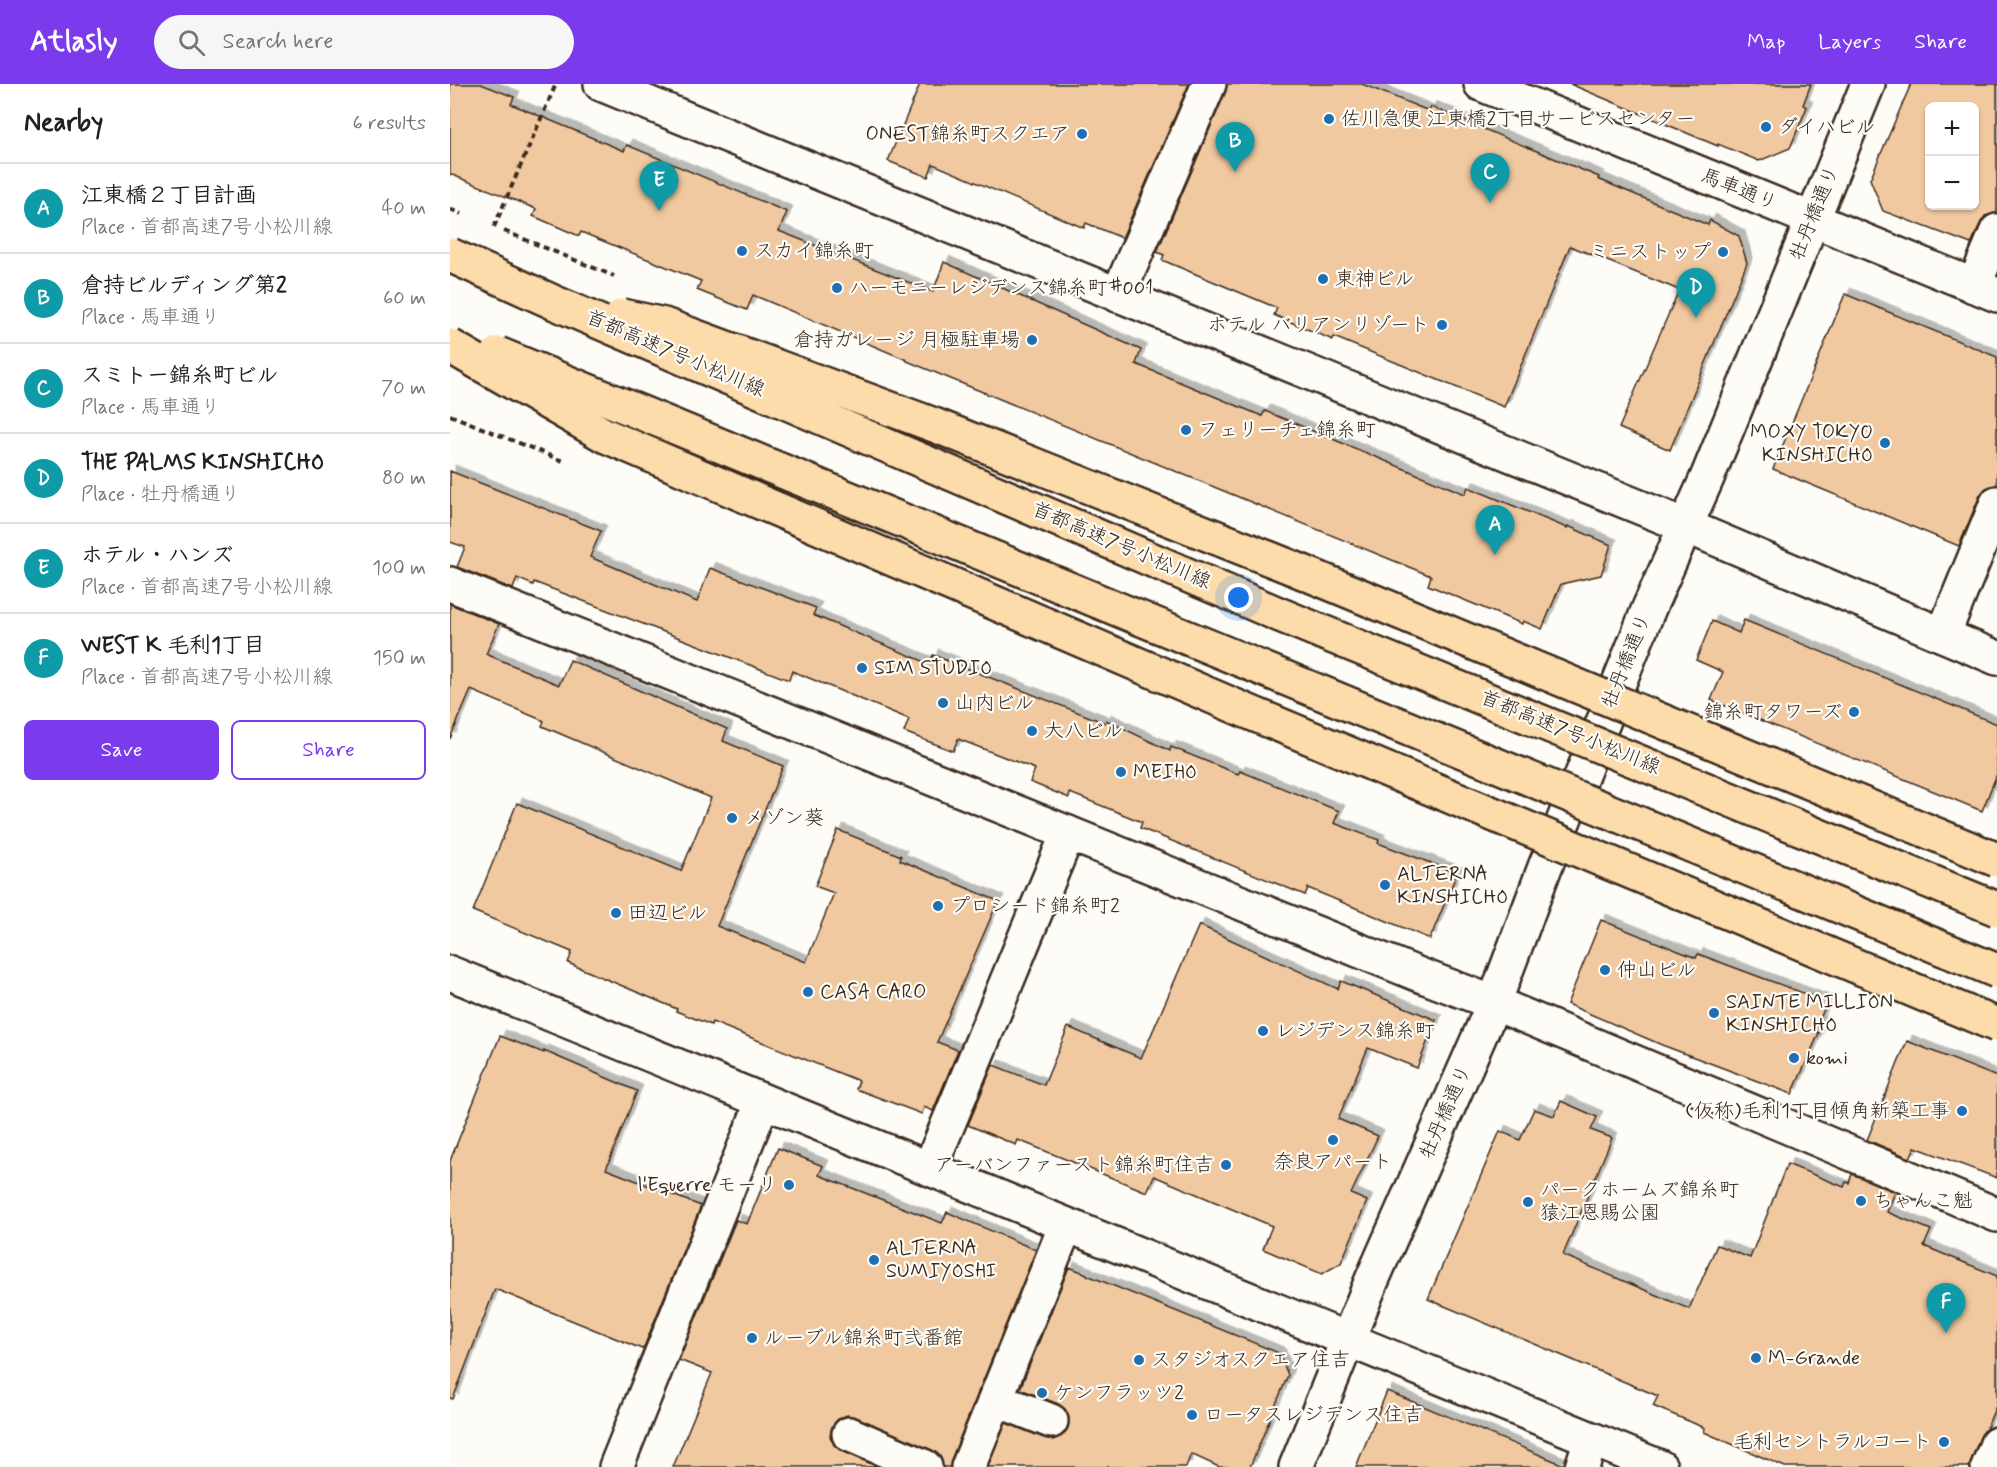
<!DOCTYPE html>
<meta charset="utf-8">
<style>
:root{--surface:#fff;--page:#f6f6f6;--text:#202124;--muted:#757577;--line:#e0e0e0;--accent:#7c3aed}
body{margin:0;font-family:Mynerve,"Klee One",sans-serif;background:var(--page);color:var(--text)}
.controls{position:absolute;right:18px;top:18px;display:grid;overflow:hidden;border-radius:9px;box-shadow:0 2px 4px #0004}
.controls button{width:54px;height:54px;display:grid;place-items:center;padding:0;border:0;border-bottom:2px solid var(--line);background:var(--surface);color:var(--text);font:30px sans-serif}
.you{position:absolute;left:789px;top:514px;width:21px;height:21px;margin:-15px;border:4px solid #fff;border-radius:50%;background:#1a73e8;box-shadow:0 0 0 9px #1a73e833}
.badge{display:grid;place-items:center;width:39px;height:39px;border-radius:50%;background:var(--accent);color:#fff;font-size:20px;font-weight:700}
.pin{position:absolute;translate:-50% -50px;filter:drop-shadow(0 2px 3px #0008)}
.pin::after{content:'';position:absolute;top:32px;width:21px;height:18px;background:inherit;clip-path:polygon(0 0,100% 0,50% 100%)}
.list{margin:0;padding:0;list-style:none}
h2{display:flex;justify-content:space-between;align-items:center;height:78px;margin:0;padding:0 24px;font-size:26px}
h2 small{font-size:20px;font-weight:400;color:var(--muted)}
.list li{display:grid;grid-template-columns:39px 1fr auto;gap:18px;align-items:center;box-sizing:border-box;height:90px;padding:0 24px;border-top:2px solid var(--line)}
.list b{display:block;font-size:22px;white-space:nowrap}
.list p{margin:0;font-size:20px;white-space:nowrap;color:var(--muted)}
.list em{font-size:20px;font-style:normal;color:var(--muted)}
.actions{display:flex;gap:12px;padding:18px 24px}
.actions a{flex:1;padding:14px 0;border:2px solid var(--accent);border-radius:9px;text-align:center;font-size:21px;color:var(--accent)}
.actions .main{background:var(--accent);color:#fff}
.icon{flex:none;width:33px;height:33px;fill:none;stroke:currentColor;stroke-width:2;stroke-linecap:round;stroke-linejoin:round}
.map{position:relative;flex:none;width:1547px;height:1383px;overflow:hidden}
header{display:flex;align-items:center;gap:36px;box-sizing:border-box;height:84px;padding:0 30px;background:var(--accent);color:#fff}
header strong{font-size:28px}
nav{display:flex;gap:33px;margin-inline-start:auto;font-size:21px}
.search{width:420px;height:54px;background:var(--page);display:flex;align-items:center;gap:15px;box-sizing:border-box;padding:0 21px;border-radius:33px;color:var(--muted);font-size:22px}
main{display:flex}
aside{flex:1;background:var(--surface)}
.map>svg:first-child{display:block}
.building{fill:#f1c9a0;stroke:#3b2a1e;stroke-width:1.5;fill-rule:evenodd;filter:url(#shadow)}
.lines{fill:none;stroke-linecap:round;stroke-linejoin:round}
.minor-casing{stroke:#3b2a1e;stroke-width:38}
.path{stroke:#3b2a1e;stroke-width:4;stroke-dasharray:6 4.5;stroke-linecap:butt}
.minor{stroke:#fdfcf7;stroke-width:33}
.highway-bridge-casing{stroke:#3b2a1e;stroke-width:38;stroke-linecap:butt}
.highway-bridge{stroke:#fddcac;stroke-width:33}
.poi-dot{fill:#1f6fb2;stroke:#fdfcf7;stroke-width:2}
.labels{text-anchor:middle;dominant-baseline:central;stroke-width:4.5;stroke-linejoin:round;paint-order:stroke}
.poi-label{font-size:20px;fill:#3b2a1e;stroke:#fdfcf7;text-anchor:start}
.street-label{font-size:20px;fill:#3b2a1e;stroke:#fdfcf7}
</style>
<header>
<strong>Atlasly</strong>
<div class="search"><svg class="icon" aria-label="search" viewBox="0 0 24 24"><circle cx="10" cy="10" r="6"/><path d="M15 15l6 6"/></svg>Search here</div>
<nav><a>Map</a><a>Layers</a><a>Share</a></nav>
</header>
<main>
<aside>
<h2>Nearby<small>6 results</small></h2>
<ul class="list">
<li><span class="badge" style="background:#0f9aa8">A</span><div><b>江東橋２丁目計画</b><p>Place · 首都高速7号小松川線</p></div><em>40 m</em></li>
<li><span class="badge" style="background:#0f9aa8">B</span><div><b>倉持ビルディング第2</b><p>Place · 馬車通り</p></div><em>60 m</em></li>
<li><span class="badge" style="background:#0f9aa8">C</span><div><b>スミトー錦糸町ビル</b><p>Place · 馬車通り</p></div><em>70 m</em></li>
<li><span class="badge" style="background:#0f9aa8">D</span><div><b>THE PALMS KINSHICHO</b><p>Place · 牡丹橋通り</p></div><em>80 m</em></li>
<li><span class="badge" style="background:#0f9aa8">E</span><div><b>ホテル・ハンズ</b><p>Place · 首都高速7号小松川線</p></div><em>100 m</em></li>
<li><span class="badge" style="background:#0f9aa8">F</span><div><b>WEST K 毛利1丁目</b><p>Place · 首都高速7号小松川線</p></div><em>150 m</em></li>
</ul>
<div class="actions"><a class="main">Save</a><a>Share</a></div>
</aside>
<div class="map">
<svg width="1547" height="1383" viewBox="0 0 1547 1383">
<defs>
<filter id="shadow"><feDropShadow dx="5.5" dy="-5.5" stdDeviation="0" flood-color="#0004"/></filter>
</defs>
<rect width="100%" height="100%" fill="#fdfcf7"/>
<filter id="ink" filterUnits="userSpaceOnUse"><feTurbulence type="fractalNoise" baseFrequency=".0167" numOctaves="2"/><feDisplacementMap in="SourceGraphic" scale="12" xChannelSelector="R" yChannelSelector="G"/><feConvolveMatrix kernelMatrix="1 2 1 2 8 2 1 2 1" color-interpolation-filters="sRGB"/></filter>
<g filter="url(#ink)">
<!-- building -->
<g class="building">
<path d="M0,0H31L64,13L61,20L174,67L177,61L337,128L329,147L483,208L494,178L691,266L686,280L812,332L815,327L1015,410L1018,403L1117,444L1118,442L1161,461L1151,491L1111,500L1092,545L1073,537L1072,540L978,501L981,492L457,277V276L303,211L297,226L247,206L251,197L131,148L129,152L83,132L86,125L0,90Z"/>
<path d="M470,0H739L672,154L636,139L634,144L483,80L478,93L438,77Z"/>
<path d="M777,0H912L979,27L981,23L1149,93L1148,95L1258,141L1260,136L1289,152L1297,179L1220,366L1169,344L1229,206L1120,162L1054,323L884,253L883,256L824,231L827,224L712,176L714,171L707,168L776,7Z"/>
<path d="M1120,0H1361L1353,21L1357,23L1340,64L1309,77L1268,60V62Z"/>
<path d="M1461,0H1547V129L1535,132L1530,140L1521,160L1433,127L1420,95ZM1479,22H1524V122H1479Z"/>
<path d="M1395,210L1547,273V401L1536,404L1530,411L1509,462L1323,385Z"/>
<path d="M0,387L151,447L140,473L247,518L260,484L366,524L363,531L480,580L483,571L655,639L656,636L720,667L721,663L788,690L790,687L889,727L884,739L929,756L928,759L1007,789L980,855L858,804L855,811L690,744L692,738L620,709L619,714L580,698L585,685L508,655L503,667L454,648L459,635L342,587L339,596L84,498L83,501L67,494L63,505L7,483L15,463L0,458Z"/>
<path d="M0,520L49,540L36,570L109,601L120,576L277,645L273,657L333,682L267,842L356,878L384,809L365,802L388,746L451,772L450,776L548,817L487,958L508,966L483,1027L474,1023L472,1030L406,1005L409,997L262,938L261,941L226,927L227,925L118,879L122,868L23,827L67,719L231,787L261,714L92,642L94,637L21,606L0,655Z"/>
<path d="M1294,536L1547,640V690L1532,727L1261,616L1273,588L1246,576L1262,537L1289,549Z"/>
<path d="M1151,836L1246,874L1248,870L1377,918L1365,947L1369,949L1342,1010L1212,961L1117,920Z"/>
<path d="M749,841L888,905L891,897L986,936L967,984L918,964L888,1035L928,1052L901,1110L917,1117L891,1179L872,1190L813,1165L822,1142L704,1092L697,1108L568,1056L566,1061L518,1041L543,981L594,1001L618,943L691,974Z"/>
<path d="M50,952L94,969V967L187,1007L156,1085L251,1122L194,1263L192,1265L45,1205L3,1315L0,1314V1077Z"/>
<path d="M1457,957L1547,993V1094L1465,1063L1460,1074L1417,1056Z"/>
<path d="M1111,1017L1147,1033L1141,1046L1162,1054L1113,1171L1239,1225L1267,1161L1300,1174L1337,1080L1394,1103L1396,1098L1399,1099L1402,1090L1445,1108L1437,1128L1481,1146L1474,1162L1547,1192V1320L1536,1345L1530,1353L1519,1383H1335L1254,1348L1255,1344L1203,1322L1208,1312L978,1215L1050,1047L1070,1056L1084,1025L1104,1032Z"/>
<path d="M328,1064L373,1082L369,1091L492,1139L497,1128L586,1166L501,1376L500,1383H493L490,1372L482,1366L406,1333L397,1331L388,1335L382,1342L380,1352L384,1361L392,1367L428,1383H223L262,1289L229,1276L286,1136L297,1140Z"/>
<path d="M619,1183L637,1190V1191L829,1269L838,1291L800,1383H769L741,1370L736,1383H538L556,1339L594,1354L603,1356L612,1352L618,1344L619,1334L615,1325L608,1320L570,1305Z"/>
<path d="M937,1307L1114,1381V1383H906Z"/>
</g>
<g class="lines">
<defs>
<g id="minor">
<path d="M151,0L1236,442L1547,574"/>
<path d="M1031,0L1547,211"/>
<path d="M1524,202L1547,147"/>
<path d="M668,211L759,0"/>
<path d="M0,500L970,891L1044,919L1547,1131"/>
<path d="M1493,551L1547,419"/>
<path d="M0,889L1210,1383"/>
<path d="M480,1084L618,749"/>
<path d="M545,1315L601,1337"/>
<path d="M399,1350L475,1383"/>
<path d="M166,1383L313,1017"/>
<path d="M518,1383L616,1141"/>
<path d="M846,1383L922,1196L1044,919L1095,783L1199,524L1257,394L1418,0"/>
<path d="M1132,1383L1141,1355"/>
<path d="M1538,1383L1547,1360"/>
</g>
</defs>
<!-- minor casing -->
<use href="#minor" class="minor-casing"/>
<!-- path -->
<g class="path">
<path d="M0,125L11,130"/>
<path d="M44,143L106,0"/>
<path d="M54,147L164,192"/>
<path d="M0,331L113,377"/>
</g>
<!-- minor -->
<use href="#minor" class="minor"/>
<defs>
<g id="highway-bridge">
<path d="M0,171L103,218L828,530L1547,825"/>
<path d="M172,232L214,241L484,341L848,486L1547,776"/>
<path d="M0,262L154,351L794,626L1547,941"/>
<path d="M48,270L1547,887"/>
</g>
</defs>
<!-- highway-bridge casing -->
<use href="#highway-bridge" class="highway-bridge-casing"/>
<!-- highway-bridge -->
<use href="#highway-bridge" class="highway-bridge"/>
</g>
</g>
<!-- markers -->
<g class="poi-dot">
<circle cx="879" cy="35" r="6"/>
<circle cx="1316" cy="43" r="6"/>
<circle cx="632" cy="50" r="6"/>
<circle cx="292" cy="167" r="6"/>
<circle cx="1273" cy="168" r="6"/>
<circle cx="873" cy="195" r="6"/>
<circle cx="387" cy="204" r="6"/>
<circle cx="992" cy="241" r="6"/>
<circle cx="582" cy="256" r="6"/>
<circle cx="736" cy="346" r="6"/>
<circle cx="1435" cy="359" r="6"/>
<circle cx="412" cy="584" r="6"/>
<circle cx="493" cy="619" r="6"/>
<circle cx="1404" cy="628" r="6"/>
<circle cx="582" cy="647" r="6"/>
<circle cx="671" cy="688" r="6"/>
<circle cx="282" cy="734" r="6"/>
<circle cx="935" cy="801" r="6"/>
<circle cx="488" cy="822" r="6"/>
<circle cx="166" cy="829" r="6"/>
<circle cx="1155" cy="886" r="6"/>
<circle cx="358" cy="908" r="6"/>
<circle cx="1264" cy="929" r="6"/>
<circle cx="813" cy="947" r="6"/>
<circle cx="1344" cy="974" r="6"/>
<circle cx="1512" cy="1027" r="6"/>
<circle cx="883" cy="1056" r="6"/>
<circle cx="776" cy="1081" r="6"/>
<circle cx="339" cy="1101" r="6"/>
<circle cx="1411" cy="1117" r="6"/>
<circle cx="1078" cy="1118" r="6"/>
<circle cx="424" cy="1176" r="6"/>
<circle cx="302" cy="1254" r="6"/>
<circle cx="1306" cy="1274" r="6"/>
<circle cx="689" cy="1276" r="6"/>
<circle cx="592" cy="1309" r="6"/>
<circle cx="742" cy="1331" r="6"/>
<circle cx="1494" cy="1358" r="6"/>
</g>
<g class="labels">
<!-- poi labels -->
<g class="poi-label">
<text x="891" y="35">佐川急便 江東橋2丁目サービスセンター</text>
<text x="1328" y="43">ダイハビル</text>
<text x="620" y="50" text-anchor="end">ONEST錦⽷町スクエア</text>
<text x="304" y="167">スカイ錦糸町</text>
<text x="1261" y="168" text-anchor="end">ミニストップ</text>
<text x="885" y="195">東神ビル</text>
<text x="399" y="204">ハーモニーレジデンス錦糸町#001</text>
<text x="980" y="241" text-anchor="end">ホテル バリアンリゾート</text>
<text x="570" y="256" text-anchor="end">倉持ガレージ 月極駐車場</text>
<text x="748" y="346">フェリーチェ錦糸町</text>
<text x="1423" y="348" text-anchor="end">MOXY TOKYO<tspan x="1423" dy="23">KINSHICHO</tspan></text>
<text x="424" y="584">SIM STUDIO</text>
<text x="505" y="619">山内ビル</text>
<text x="1392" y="628" text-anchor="end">錦糸町タワーズ</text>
<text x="594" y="647">大八ビル</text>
<text x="683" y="688">MEIHO</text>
<text x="294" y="734">メゾン葵</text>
<text x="947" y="790">ALTERNA<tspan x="947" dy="23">KINSHICHO</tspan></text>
<text x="500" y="822">プロシード錦糸町2</text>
<text x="178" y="829">田辺ビル</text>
<text x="1167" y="886">仲山ビル</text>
<text x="370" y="908">CASA CARO</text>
<text x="1276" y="918">SAINTE MILLION<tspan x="1276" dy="23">KINSHICHO</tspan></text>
<text x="825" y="947">レジデンス錦糸町</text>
<text x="1356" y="974">komi</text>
<text x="1500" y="1027" text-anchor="end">(仮称)毛利1丁目傾角新築工事</text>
<text x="883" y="1078" text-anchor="middle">奈良アパート</text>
<text x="764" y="1081" text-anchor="end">アーバンファースト錦糸町住吉</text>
<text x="327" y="1101" text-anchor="end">l'Equerre モーリ</text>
<text x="1090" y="1106">パークホームズ錦糸町<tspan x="1090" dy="23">猿江恩賜公園</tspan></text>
<text x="1423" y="1117">ちゃんこ魁</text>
<text x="436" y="1164">ALTERNA<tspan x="436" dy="23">SUMIYOSHI</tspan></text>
<text x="314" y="1254">ルーブル錦糸町弐番館</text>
<text x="1318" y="1274">M-Grande</text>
<text x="701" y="1276">スタジオスクエア住吉</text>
<text x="604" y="1309">ケンフラッツ2</text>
<text x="754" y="1331">ロータスレジデンス住吉</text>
<text x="1482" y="1358" text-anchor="end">毛利セントラルコート</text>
</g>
<!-- street labels -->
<g class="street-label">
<text transform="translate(1289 106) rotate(22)">馬車通り</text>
<text transform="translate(1365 129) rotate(-68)">牡丹橋通り</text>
<text transform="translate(225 270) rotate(23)">首都高速7号小松川線</text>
<text transform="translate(671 462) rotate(23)">首都高速7号小松川線</text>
<text transform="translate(1177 577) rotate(-68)">牡丹橋通り</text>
<text transform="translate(1120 649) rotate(22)">首都高速7号小松川線</text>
<text transform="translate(996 1028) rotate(-66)">牡丹橋通り</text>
</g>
</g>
</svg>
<div class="controls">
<button>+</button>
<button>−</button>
</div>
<div class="you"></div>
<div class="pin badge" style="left:1045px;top:471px;background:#0f9aa8">A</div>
<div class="pin badge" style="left:785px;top:88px;background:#0f9aa8">B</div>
<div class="pin badge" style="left:1040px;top:119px;background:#0f9aa8">C</div>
<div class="pin badge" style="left:1246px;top:234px;background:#0f9aa8">D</div>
<div class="pin badge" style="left:209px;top:127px;background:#0f9aa8">E</div>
<div class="pin badge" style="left:1496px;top:1249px;background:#0f9aa8">F</div>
</div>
</main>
